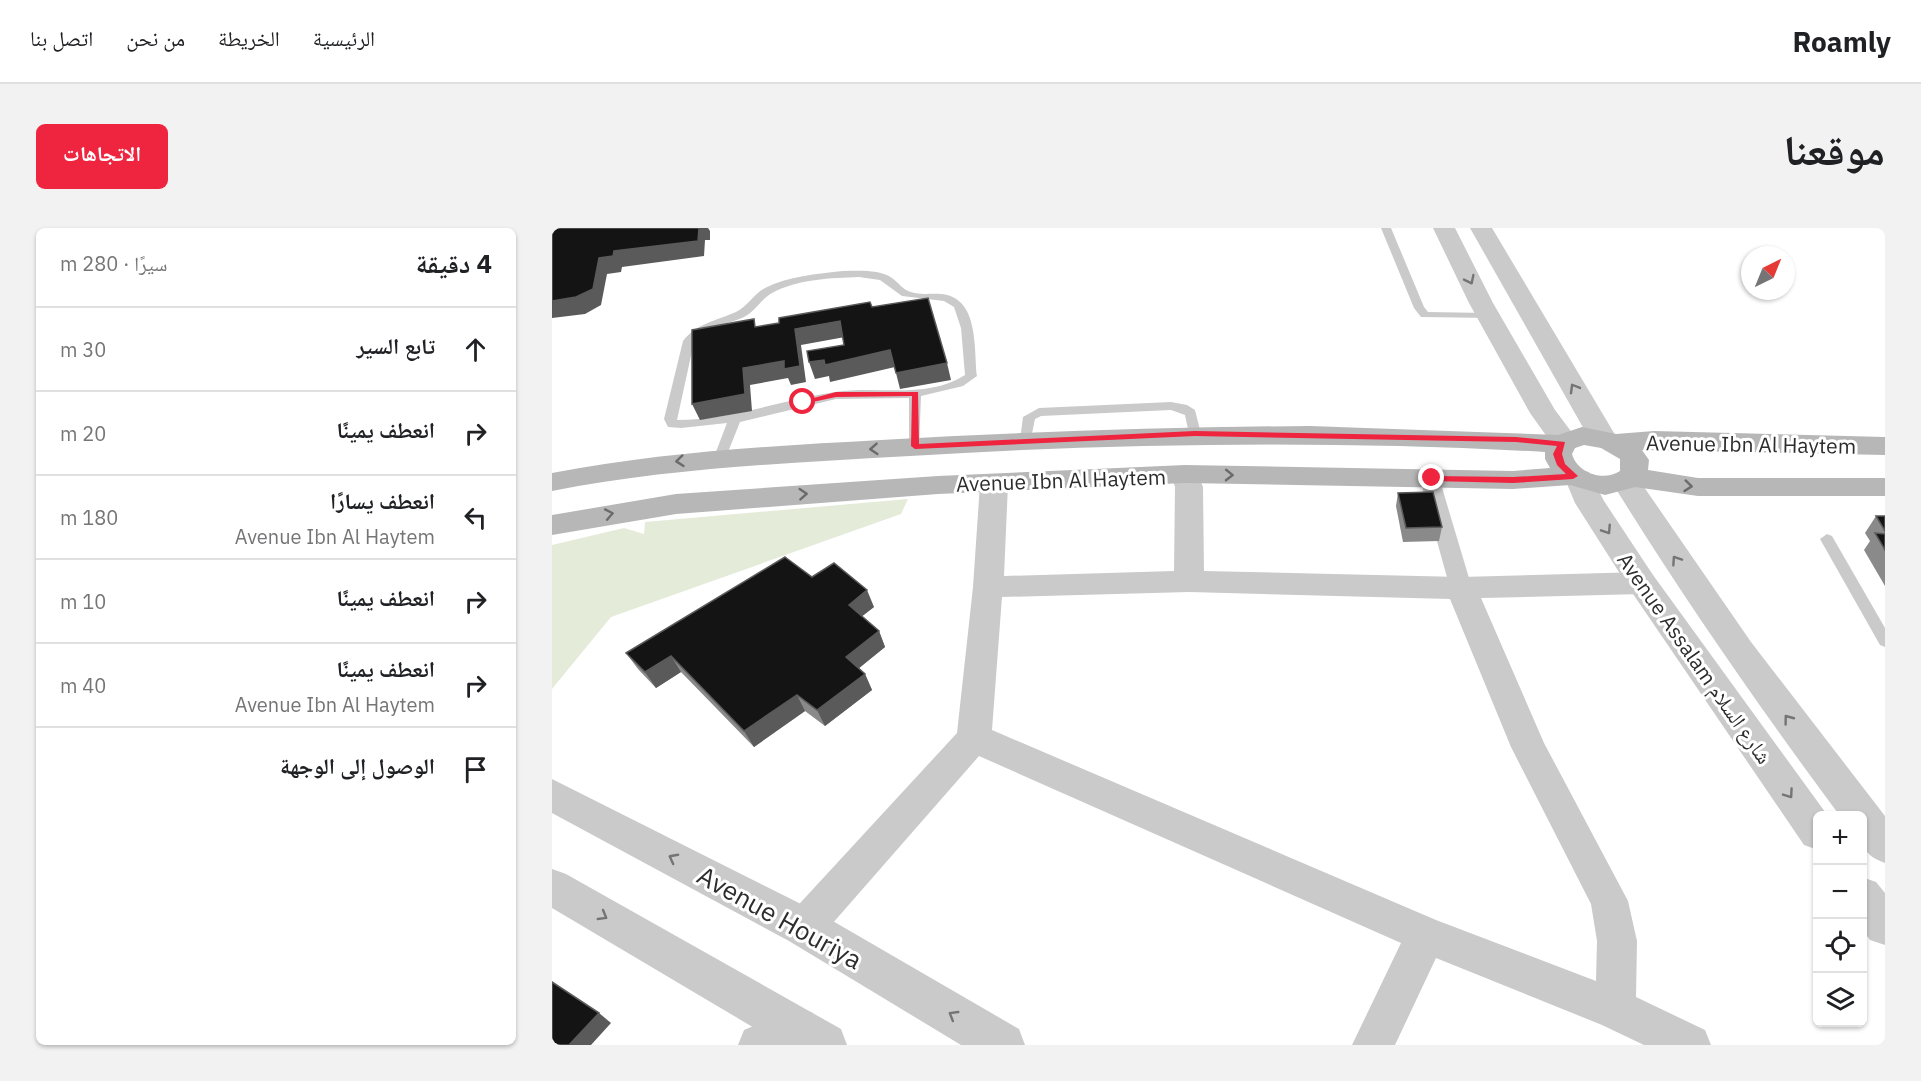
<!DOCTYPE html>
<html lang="ar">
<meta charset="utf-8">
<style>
:root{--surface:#fff;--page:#f2f2f2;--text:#202124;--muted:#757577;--line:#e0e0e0;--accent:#ef243f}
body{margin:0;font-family:"IBM Plex Sans","Noto Naskh Arabic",sans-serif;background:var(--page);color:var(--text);direction:rtl}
.controls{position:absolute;right:18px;bottom:18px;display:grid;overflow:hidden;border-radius:9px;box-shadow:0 2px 4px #0004}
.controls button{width:54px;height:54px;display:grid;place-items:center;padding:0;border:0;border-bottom:2px solid var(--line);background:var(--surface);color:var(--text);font:30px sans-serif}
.compass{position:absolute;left:1189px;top:18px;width:54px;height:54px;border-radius:50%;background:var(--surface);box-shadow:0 2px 4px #0004;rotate:43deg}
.stop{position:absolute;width:18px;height:18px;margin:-14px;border:4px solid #ef243f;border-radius:50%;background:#fff}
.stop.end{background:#ef243f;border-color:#fff;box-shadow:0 2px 6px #0008}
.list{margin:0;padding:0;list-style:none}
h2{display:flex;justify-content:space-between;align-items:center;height:78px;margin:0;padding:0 24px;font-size:26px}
h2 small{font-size:20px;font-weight:400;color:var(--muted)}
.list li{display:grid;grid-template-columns:39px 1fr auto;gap:18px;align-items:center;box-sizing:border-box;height:84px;padding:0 24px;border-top:2px solid var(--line)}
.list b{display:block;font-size:22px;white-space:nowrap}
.list p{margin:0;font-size:20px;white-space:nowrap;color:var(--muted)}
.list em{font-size:20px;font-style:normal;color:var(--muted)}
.icon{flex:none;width:33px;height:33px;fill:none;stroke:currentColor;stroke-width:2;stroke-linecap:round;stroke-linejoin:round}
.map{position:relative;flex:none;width:1333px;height:817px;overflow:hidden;direction:ltr;border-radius:9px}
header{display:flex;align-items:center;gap:36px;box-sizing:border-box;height:84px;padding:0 30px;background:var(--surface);border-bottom:2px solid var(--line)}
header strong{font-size:28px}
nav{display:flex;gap:33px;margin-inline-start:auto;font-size:21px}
.intro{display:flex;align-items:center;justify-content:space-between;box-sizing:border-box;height:144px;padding:0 36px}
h1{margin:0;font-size:42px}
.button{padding:15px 27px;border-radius:9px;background:var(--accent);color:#fff;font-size:21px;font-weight:700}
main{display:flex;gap:36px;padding:0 36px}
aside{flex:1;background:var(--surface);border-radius:9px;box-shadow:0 2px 4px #0004}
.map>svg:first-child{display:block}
.green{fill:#e4ecd9}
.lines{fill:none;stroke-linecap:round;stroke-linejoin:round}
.service{fill:#cacaca;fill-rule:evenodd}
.pedestrian{fill:#cacaca;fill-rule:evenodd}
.minor{fill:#cacaca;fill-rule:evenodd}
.tertiary{fill:#cacaca;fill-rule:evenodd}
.secondary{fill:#b7b7b7;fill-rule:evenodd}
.wall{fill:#8a8a8a}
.shaded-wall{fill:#5a5a5a}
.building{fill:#141414;stroke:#5a5a5a;stroke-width:1.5}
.oneway{stroke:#747474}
.oneway2{stroke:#6b6b6b}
.route{fill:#ef243f}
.labels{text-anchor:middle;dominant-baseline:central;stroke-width:6;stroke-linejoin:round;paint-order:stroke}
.street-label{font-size:21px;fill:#2d2d2d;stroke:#fff}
.near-street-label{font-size:26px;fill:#2d2d2d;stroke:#fff}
</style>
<header>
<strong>Roamly</strong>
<nav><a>الرئيسية</a><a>الخريطة</a><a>من نحن</a><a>اتصل بنا</a></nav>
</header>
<div class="intro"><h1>موقعنا</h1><a class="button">الاتجاهات</a></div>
<main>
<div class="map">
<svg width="1333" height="817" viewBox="0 0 1333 817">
<rect width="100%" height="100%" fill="#fff"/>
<!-- green -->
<path class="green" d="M356,271L349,286L59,389L0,461V317L72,300L92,306L93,294Z"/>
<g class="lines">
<!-- service -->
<g class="service">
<path d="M829,0H839L872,79L876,84L936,85L941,88L940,90L869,89L862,80Z"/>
<path d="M291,43C307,43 327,41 340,50C347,55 351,62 359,64C370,68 383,64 395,67C427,75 422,123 425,148L411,158L369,168L367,221L363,222L357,218V170L284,171L188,194L174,229L168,233L162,229L175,195L129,200L116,199L112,191L131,113C145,95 164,93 184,84C195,79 202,66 213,60C236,48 265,46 291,43ZM307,49L328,52L350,68L392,73L402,79L409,100L413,147C374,172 326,157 283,164C229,172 179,192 125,192L142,114C155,98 174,97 192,89C203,84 209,71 220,65C246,51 279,50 307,49Z"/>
<path d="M619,174L635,177L643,182L649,206L647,209H639L637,206L633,187L619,182L489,188L483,191L478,215L474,216L468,212L471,189L487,180Z"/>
<path d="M1275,306L1280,308L1333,400V419L1328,417L1268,311Z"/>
</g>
<!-- pedestrian -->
<path class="pedestrian" d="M880,244L887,246L891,263L920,360L917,366L909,368L901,366L898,360L871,263L870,250L873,246Z"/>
<!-- minor -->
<g class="minor">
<path d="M633,237L643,240L651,259L652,343L909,349L1090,344L1101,347L1105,355L1101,363L1090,366L929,370L992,515L1076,673L1085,713L1084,769L1153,802L1159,817H1092L1050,797L884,730L843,817H800L849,715L427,528L266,712L252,718L238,712L232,699L238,686L405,505L421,359L428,256L432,250L442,247L452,250L456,256L452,348L622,343L623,259L619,246L623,240ZM637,364L898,371L959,519L1039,676L1045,713L1044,753L884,692L440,502L450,369Z"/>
<path d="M246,779L261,785L267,800L261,815L256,817H186L192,802Z"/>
</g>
<!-- tertiary -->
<g class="tertiary">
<path d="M881,0H903L941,75L1003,182L1027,214L1023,220L1013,223L1003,220L978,185L917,75Z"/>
<path d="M918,0H940L1065,210L1061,216L1051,219L1041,216L1037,210Z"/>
<path d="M1027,242L1037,244L1052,273L1101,347L1276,588H1266V622L1252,617L1079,363L1023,275L1013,251L1017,244Z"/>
<path d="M1073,244L1083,246L1199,414L1333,588V635C1306,625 1310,613 1310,588H1288C1207,479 1130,368 1059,253L1063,246Z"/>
<path d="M0,551L267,685L467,801L473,817H409L237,713L0,585Z"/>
<path d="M0,641L14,646L289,801L295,817H231L0,680Z"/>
<path d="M1310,649L1324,654L1333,665V717L1318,712L1310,701Z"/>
</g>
<!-- secondary -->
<path class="secondary" d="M758,198L1006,207L1030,199L1064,206L1102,203L1333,209V227L1090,222L1097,232L1096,242L1146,250H1333V268H1146L1083,259L1053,267L1018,257L961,261L633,255L386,266L124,286L0,307V287L124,266L386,248L633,237L961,243L998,240L993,231V224C782,212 570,215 358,228C238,235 118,240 0,263V245C109,224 218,218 329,212C472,204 615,199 758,198ZM1032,217L1049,220L1068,231V243C1052,254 1025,245 1020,226L1023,220Z"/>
</g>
<!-- wall -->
<g class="wall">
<path d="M846,265L890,299L887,313L851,314L844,278Z"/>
<path d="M1324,288H1333V358L1312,322L1318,313L1313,305Z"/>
<path d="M260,349L322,379L310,388L327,403L333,419L307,440L313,446L320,462L273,498L253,483L202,519L129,444L104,460L86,441L74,425Z"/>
</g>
<!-- shaded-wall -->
<g class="shaded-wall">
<path d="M147,0H156L158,3V12H153L152,28L70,39L69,44L55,46L49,77L33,86L0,90V73L47,30L62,23Z"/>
<path d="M288,93L293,109L249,117L254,154L239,157L236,150L198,157L200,183L148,192L140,176L191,140L243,101Z"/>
<path d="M338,122L343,139L278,154L277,148L263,151L257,134Z"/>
<path d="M395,135L399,152L348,161L344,145Z"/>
<path d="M315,362L322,379L304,393L297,377Z"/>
<path d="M327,403L333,419L301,445L294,429Z"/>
<path d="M119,428L129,444L104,460L93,444Z"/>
<path d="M313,446L320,462L273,498L265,482Z"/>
<path d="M245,467L253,483L202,519L192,503Z"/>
<path d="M47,785L59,795L39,817H17Z"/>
</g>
<!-- building -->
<g class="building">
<path d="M0,0H147L146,13L62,23L61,28L47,30L41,61L24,69L0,73Z"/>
<path d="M376,70L395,135L344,145L338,122L273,137L272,132L257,134L255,123L292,117L288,93L243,101L248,138L232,141V133L191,140L193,166L140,176V102L202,91L203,99L227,95V90L318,74L320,79Z"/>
<path d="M881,264L890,299L854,300L846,265Z"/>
<path d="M1324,288H1333V303Z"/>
<path d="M1323,305L1333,306V322Z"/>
<path d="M233,329L260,349L282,335L315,362L297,377L327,403L294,429L313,446L265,482L245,467L192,503L119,428L93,444L74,425Z"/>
<path d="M0,754L47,785L17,817H0Z"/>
</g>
<!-- one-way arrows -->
<defs><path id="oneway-chevron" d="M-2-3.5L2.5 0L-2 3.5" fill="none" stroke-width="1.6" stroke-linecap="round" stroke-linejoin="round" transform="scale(1.5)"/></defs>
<g class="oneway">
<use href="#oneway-chevron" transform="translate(918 52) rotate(64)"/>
<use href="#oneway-chevron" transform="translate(1022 160) rotate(-120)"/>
<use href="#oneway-chevron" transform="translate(1055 302) rotate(57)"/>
<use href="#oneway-chevron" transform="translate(1124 332) rotate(-124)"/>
<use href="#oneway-chevron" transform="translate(1236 491) rotate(-127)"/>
<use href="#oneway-chevron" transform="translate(1237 566) rotate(55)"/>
<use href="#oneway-chevron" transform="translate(121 630) rotate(-152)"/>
<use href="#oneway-chevron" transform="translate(51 688) rotate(30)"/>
<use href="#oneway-chevron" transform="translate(401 787) rotate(-149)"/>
</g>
<g class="oneway2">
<use href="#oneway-chevron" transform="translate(322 221) rotate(176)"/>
<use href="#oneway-chevron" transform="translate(128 233) rotate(174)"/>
<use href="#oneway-chevron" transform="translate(677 247) rotate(1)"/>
<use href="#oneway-chevron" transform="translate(1136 258) rotate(6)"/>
<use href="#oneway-chevron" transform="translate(251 266) rotate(-4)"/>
<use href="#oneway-chevron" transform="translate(57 286) rotate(-11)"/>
</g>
<!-- route -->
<path class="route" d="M284,164H366L367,216L643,203L964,209L1013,214L1010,226L1013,236L1026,248L1021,251L961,255L880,253L876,250L880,248L961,249L1014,246L1005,237L1001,226L1005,218L964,214L643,208L363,221L359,218L360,168L284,169L251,176L247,174Z"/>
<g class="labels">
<!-- street labels -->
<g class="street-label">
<text transform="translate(1199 216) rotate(1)">Avenue Ibn Al Haytem</text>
<text transform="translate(509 252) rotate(-2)">Avenue Ibn Al Haytem</text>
<text transform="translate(1143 430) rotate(55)">Avenue Assalam شارع السلام</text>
</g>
<!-- near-street labels -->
<g class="near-street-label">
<text transform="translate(228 689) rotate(29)">Avenue Houriya</text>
</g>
</g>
</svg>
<div class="controls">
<button>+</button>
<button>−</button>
<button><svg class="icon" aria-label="locate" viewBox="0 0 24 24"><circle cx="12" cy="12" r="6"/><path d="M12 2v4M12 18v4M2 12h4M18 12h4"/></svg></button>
<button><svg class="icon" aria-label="layers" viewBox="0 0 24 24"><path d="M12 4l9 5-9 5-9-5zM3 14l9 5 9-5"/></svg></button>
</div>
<svg class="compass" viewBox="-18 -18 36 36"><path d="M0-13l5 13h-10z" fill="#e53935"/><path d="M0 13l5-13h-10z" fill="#757577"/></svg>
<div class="stop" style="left:251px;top:174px"></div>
<div class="stop end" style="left:880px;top:250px"></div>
</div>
<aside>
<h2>4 دقيقة<small>سيرًا · 280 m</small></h2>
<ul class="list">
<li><svg class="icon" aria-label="ahead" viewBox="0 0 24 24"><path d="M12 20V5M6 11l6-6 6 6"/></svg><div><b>تابع السير</b></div><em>30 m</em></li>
<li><svg class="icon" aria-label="right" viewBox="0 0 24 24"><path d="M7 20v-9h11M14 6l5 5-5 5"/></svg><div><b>انعطف يمينًا</b></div><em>20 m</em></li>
<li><svg class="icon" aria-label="left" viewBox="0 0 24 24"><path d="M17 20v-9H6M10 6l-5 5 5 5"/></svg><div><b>انعطف يسارًا</b><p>Avenue Ibn Al Haytem</p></div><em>180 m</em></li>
<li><svg class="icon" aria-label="right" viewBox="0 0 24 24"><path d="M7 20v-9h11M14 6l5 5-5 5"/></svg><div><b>انعطف يمينًا</b></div><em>10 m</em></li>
<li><svg class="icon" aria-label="right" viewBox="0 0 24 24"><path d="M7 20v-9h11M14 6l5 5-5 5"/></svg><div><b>انعطف يمينًا</b><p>Avenue Ibn Al Haytem</p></div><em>40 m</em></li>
<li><svg class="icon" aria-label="arrive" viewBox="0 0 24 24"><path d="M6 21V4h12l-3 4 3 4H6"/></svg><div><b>الوصول إلى الوجهة</b></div></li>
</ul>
</aside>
</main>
